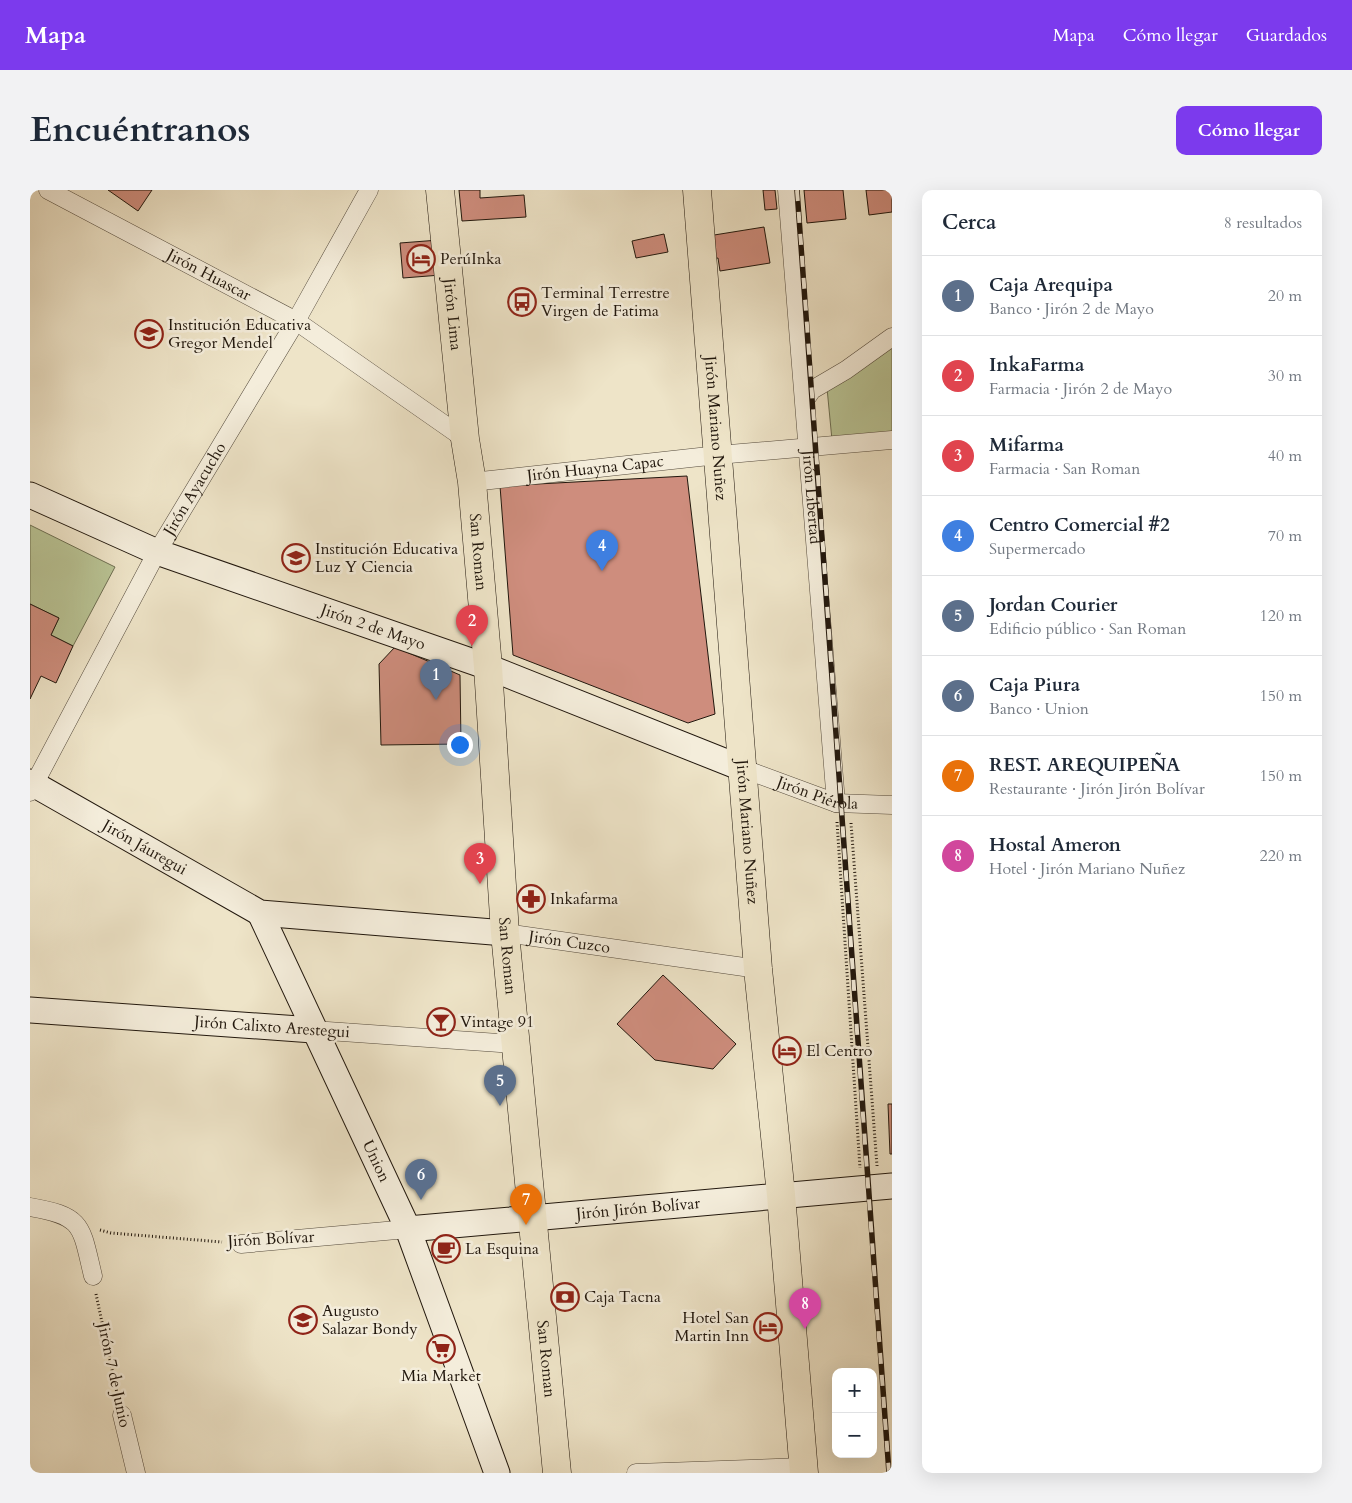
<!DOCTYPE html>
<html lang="es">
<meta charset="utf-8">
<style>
:root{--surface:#fff;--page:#f2f2f3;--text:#1f2937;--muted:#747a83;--line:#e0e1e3;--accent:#7c3aed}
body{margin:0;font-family:Cardo,serif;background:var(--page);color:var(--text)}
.controls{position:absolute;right:15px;bottom:15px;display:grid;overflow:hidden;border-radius:10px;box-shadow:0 5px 20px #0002}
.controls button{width:45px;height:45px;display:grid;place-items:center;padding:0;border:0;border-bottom:1px solid var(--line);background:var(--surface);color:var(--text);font:25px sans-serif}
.you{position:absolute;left:429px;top:554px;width:18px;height:18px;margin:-12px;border:4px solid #fff;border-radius:50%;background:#1a73e8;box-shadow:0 0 0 8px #1a73e833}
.badge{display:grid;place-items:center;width:32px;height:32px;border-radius:50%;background:var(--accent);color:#fff;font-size:16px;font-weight:700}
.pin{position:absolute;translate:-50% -41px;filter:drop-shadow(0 1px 2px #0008)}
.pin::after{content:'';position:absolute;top:26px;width:18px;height:15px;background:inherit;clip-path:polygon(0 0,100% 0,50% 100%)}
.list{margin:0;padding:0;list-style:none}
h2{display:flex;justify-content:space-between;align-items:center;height:65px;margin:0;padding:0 20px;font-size:21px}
h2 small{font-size:16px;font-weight:400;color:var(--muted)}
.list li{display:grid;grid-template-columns:32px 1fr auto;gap:15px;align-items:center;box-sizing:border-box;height:80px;padding:0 20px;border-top:1px solid var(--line)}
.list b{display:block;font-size:19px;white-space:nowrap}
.list p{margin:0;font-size:16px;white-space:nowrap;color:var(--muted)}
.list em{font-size:16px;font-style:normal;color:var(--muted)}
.map{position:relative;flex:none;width:862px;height:1283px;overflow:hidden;border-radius:10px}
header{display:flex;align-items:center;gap:30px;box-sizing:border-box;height:70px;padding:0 25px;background:var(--accent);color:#fff}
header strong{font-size:24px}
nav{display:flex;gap:28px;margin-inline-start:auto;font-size:18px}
.intro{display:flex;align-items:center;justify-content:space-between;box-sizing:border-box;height:120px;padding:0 30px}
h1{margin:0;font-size:35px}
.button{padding:12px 22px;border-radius:10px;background:var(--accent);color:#fff;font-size:18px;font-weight:700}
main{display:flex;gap:30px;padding:0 30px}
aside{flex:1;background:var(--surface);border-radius:10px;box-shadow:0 5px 20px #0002}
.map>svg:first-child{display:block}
.green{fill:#b9c495;stroke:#6d6e51}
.building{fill:#ce8d7d;stroke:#21170d}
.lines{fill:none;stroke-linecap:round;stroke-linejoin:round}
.street-casing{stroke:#544a3c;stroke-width:19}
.secondary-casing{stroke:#21170d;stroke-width:27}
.primary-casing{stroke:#21170d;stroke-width:29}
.path{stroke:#21170d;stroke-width:3;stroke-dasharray:1 2.5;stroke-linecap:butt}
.street{stroke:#f4eddb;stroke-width:18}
.secondary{stroke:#f4eddb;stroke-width:25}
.primary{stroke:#eee4c8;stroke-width:28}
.rail-casing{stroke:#21170d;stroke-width:5.5}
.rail{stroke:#f4eddb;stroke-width:4;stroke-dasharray:11;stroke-linecap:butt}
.labels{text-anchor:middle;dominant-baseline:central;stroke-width:5;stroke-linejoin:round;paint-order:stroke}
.poi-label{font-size:16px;fill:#21170d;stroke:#f4eddb;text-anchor:start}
.street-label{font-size:16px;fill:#21170d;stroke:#f4eddb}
</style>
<header>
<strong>Mapa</strong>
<nav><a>Mapa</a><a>Cómo llegar</a><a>Guardados</a></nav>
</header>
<div class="intro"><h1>Encuéntranos</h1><a class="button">Cómo llegar</a></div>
<main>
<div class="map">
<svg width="862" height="1283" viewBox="0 0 862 1283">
<rect width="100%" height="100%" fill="#eee4c8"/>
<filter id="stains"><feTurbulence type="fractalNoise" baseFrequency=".004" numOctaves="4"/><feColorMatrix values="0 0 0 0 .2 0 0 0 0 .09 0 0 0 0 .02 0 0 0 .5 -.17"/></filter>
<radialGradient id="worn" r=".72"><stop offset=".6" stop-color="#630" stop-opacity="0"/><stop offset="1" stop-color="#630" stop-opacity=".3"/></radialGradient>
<!-- green -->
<g class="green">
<path d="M862,152V245L802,250L797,198Z"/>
<path d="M0,335L85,377L43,456L21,445L29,428L0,414Z"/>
</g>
<!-- building -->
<g class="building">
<path d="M78,0H122L108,21Z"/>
<path d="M429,0H450V8L494,5L496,27L432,31Z"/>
<path d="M733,0H745L747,19L735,20Z"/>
<path d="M774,0H813L816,29L777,33Z"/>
<path d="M836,0H862V22L839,25Z"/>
<path d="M734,37L740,73L690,81L688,68L681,69L678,46Z"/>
<path d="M634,44L638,62L606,68L602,51Z"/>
<path d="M409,50L411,85L373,88L370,53Z"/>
<path d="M657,286L685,524L658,533L483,465L470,296Z"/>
<path d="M0,414L29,428L21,445L43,456L26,493L11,486L0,509Z"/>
<path d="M365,457L430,485L431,554L351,555L349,474Z"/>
<path d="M633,785L706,854L683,879L625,870L587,834Z"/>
<path d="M858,914H862V964H860Z"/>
</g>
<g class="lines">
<defs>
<g id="street">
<path id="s1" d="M18,0L266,131L435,249"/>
<path id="s2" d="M757,0L806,613"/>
<path d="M775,210L782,200L816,180L862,147"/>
<path id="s3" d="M442,292L688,265L862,250"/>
<path id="s4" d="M714,579L806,613L862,615"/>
<path id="s5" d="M0,602L127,362L266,131L339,0"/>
<path id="s6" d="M475,743L728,779"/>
<path d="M283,840L485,854"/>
<path d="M0,1017C54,1026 51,1036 63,1086"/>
<path d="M211,1054L378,1039"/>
<path d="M92,1225L106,1283"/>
<path d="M606,1283L774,1277"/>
</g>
<g id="secondary">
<path id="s7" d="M0,305L127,362L458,477L714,579"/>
<path id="s8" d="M0,592L230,723L475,743"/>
<path id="s9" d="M230,723L378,1039L467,1283"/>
<path d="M0,820L283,840"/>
<path id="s10" d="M378,1039L862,996"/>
</g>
<g id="primary">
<path id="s11" d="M410,0L435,249L442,292L458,477L475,743L527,1283"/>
<path id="s12" d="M667,0L728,779L751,1005L774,1283"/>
</g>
</defs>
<!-- street casing -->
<use href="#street" class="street-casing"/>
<!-- secondary casing -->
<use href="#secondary" class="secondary-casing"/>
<!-- primary casing -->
<use href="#primary" class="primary-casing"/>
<!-- path -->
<g class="path">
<path d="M807,632L830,978"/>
<path d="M821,633L847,976"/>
<path d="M70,1040L81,1043L192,1052"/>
<path d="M66,1104L88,1208"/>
</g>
<!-- street -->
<use href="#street" class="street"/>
<!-- secondary -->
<use href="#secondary" class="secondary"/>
<!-- primary -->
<use href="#primary" class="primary"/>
<defs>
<path id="rail" d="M767,0C799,428 827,855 859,1283"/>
</defs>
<!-- rail casing -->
<use href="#rail" class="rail-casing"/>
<!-- rail -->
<use href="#rail" class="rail"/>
</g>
<!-- icons -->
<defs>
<symbol id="hotel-ring" viewBox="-11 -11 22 22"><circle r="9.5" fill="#f4eddb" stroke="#8f2418" stroke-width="1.5"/><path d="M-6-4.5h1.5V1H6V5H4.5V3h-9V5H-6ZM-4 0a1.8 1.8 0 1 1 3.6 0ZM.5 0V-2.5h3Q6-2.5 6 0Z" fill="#8f2418"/></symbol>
<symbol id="bus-ring" viewBox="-11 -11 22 22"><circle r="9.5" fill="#f4eddb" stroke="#8f2418" stroke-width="1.5"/><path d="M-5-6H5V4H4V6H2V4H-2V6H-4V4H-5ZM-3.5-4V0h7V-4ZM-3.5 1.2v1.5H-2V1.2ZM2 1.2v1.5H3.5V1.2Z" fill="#8f2418"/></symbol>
<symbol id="school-ring" viewBox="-11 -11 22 22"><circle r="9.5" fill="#f4eddb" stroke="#8f2418" stroke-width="1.5"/><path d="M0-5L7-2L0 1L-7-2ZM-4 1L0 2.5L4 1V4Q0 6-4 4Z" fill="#8f2418"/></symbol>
<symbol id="pharmacy-ring" viewBox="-11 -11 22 22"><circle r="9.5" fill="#f4eddb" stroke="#8f2418" stroke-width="1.5"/><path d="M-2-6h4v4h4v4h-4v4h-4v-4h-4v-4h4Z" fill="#8f2418"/></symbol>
<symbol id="bar-ring" viewBox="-11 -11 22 22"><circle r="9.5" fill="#f4eddb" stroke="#8f2418" stroke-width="1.5"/><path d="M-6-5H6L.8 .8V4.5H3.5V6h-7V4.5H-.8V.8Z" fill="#8f2418"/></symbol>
<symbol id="cafe-ring" viewBox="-11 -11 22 22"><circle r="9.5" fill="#f4eddb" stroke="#8f2418" stroke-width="1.5"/><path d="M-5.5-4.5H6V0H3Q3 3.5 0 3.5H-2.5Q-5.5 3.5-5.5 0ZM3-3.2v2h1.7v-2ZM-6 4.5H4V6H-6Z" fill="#8f2418"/></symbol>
<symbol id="bank-ring" viewBox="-11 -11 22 22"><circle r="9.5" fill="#f4eddb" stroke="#8f2418" stroke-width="1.5"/><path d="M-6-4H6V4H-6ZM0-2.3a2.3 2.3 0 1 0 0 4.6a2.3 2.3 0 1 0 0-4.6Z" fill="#8f2418"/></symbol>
<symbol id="supermarket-ring" viewBox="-11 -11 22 22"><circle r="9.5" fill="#f4eddb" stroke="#8f2418" stroke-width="1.5"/><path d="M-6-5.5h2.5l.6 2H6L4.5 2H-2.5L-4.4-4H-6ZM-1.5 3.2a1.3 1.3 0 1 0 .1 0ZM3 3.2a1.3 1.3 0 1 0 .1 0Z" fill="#8f2418"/></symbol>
</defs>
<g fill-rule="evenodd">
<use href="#hotel-ring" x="375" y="53" width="32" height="32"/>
<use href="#bus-ring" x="476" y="96" width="32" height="32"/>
<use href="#school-ring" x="103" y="128" width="32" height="32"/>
<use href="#school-ring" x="250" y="352" width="32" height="32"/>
<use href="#pharmacy-ring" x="485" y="693" width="32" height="32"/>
<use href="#bar-ring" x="395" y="816" width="32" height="32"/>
<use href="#hotel-ring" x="741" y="845" width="32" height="32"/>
<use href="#cafe-ring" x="400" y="1043" width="32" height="32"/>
<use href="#bank-ring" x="519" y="1091" width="32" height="32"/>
<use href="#school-ring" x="257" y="1114" width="32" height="32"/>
<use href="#hotel-ring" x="722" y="1121" width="32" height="32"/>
<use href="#supermarket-ring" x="395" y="1143" width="32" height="32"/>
</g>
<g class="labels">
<!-- poi labels -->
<g class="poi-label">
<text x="410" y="69">PerúInka</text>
<text x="511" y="103">Terminal Terrestre<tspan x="511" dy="18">Virgen de Fatima</tspan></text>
<text x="138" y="135">Institución Educativa<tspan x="138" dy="18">Gregor Mendel</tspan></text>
<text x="285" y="359">Institución Educativa<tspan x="285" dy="18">Luz Y Ciencia</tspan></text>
<text x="520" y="709">Inkafarma</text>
<text x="430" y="832">Vintage 91</text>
<text x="776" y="861">El Centro</text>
<text x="435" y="1059">La Esquina</text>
<text x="554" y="1107">Caja Tacna</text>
<text x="292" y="1121">Augusto<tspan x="292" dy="18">Salazar Bondy</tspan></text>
<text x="719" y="1128" text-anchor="end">Hotel San<tspan x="719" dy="18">Martin Inn</tspan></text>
<text x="411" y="1186" text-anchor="middle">Mia Market</text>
</g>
<!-- street labels -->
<g class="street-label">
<text stroke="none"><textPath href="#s1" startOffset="182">Jirón Huascar</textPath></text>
<text stroke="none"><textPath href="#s11" startOffset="125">Jirón Lima</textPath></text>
<text stroke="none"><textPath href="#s12" startOffset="239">Jirón Mariano Nuñez</textPath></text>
<text stroke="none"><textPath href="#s3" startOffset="124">Jirón Huayna Capac</textPath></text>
<text stroke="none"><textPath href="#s5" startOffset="345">Jirón Ayacucho</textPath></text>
<text stroke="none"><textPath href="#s2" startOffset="308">Jirón Libertad</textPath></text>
<text stroke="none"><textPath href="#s11" startOffset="364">San Roman</textPath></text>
<text stroke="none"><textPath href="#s7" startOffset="368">Jirón 2 de Mayo</textPath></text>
<text stroke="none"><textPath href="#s4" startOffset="78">Jirón Piérola</textPath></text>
<text stroke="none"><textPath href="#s12" startOffset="644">Jirón Mariano Nuñez</textPath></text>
<text stroke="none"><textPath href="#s8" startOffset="132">Jirón Jáuregui</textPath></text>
<text stroke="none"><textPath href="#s6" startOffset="65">Jirón Cuzco</textPath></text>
<text stroke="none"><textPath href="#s11" startOffset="769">San Roman</textPath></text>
<text transform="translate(242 837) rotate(4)">Jirón Calixto Arestegui</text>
<text stroke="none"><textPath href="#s9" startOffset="274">Union</textPath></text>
<text stroke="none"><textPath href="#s10" startOffset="231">Jirón Jirón Bolívar</textPath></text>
<text transform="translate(241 1049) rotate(-3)">Jirón Bolívar</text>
<text stroke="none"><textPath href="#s11" startOffset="1174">San Roman</textPath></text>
<text transform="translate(84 1185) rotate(78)">Jirón 7 de Junio</text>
</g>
</g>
<rect width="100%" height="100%" filter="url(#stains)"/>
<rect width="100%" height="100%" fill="url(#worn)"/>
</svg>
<div class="controls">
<button>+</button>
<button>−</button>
</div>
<div class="you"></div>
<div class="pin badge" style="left:406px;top:510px;background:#5c6f8a">1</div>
<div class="pin badge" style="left:442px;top:456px;background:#e0444e">2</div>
<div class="pin badge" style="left:450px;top:694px;background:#e0444e">3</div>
<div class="pin badge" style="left:572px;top:381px;background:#3f7fe0">4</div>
<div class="pin badge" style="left:470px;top:916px;background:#5c6f8a">5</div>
<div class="pin badge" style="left:391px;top:1010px;background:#5c6f8a">6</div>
<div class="pin badge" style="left:496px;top:1035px;background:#e8710a">7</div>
<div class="pin badge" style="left:775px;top:1139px;background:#d1479c">8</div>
</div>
<aside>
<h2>Cerca<small>8 resultados</small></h2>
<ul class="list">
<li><span class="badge" style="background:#5c6f8a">1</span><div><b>Caja Arequipa</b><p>Banco · Jirón 2 de Mayo</p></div><em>20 m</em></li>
<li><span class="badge" style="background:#e0444e">2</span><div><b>InkaFarma</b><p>Farmacia · Jirón 2 de Mayo</p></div><em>30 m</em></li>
<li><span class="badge" style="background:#e0444e">3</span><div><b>Mifarma</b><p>Farmacia · San Roman</p></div><em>40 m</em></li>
<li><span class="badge" style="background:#3f7fe0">4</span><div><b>Centro Comercial #2</b><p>Supermercado</p></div><em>70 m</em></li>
<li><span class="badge" style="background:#5c6f8a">5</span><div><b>Jordan Courier</b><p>Edificio público · San Roman</p></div><em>120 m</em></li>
<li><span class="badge" style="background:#5c6f8a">6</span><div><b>Caja Piura</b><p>Banco · Union</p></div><em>150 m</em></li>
<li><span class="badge" style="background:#e8710a">7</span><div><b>REST. AREQUIPEÑA</b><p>Restaurante · Jirón Jirón Bolívar</p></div><em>150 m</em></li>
<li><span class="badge" style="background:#d1479c">8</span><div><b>Hostal Ameron</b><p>Hotel · Jirón Mariano Nuñez</p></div><em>220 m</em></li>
</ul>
</aside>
</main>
